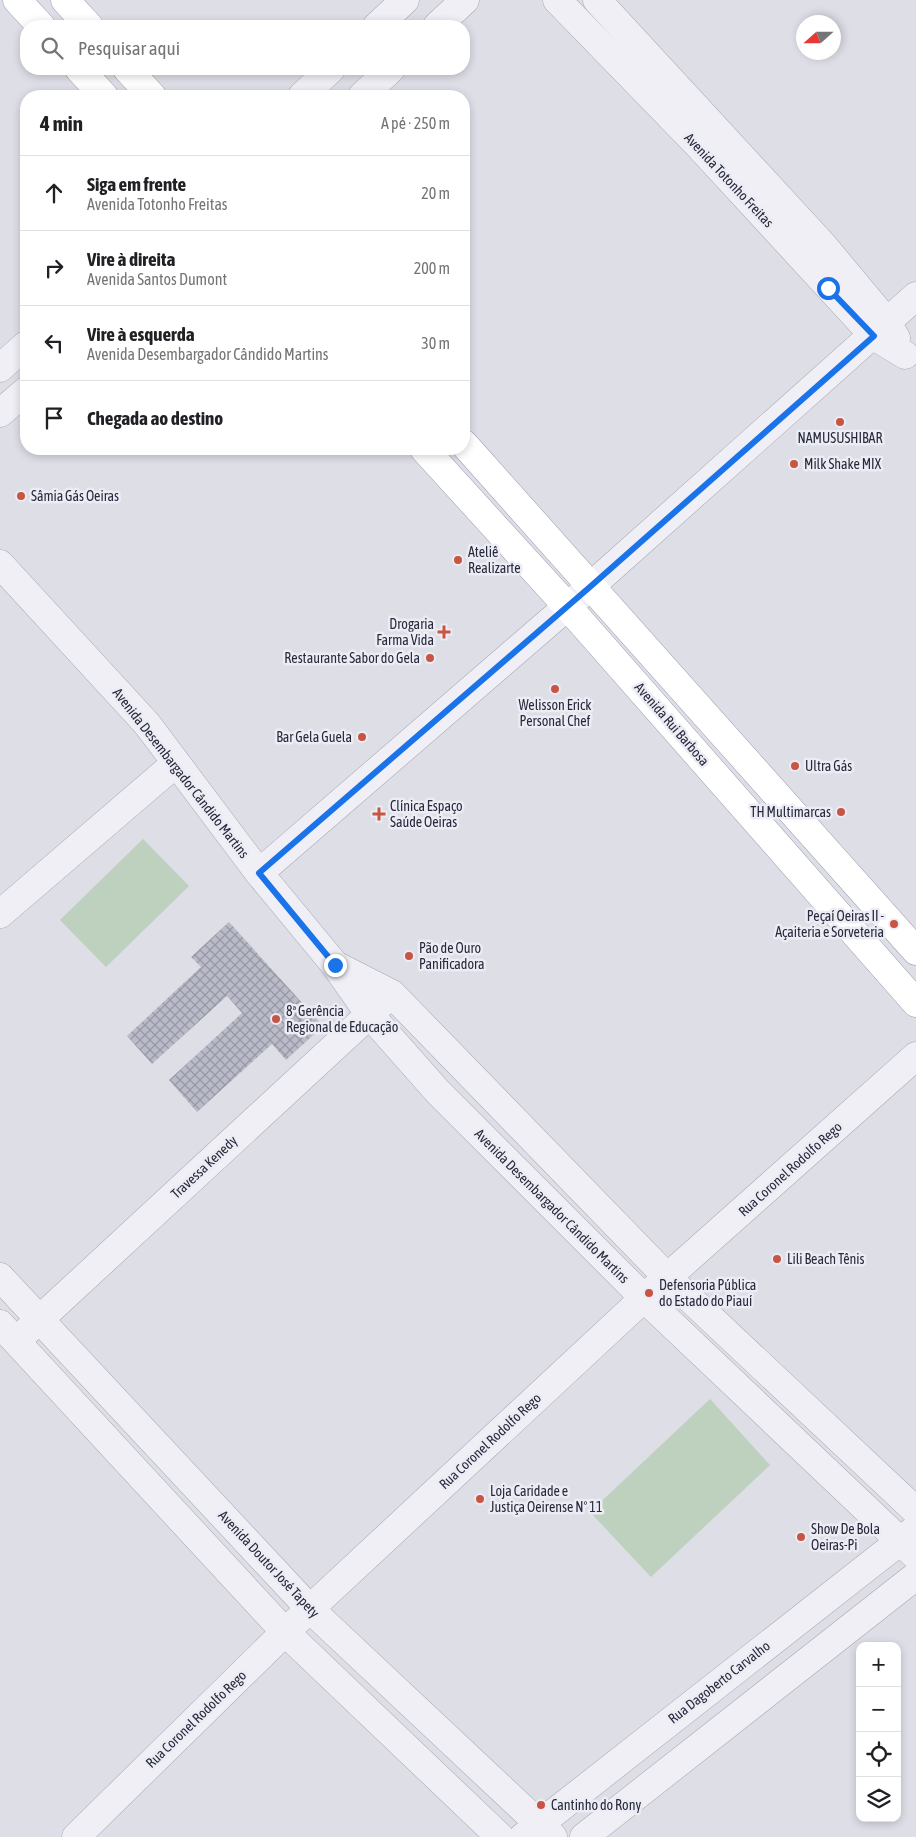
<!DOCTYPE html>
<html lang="pt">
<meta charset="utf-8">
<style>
:root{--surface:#fff;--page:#f6f6f6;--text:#202124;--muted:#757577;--line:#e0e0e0}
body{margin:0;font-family:"Asap Condensed",sans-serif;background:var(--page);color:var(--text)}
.controls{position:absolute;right:15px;bottom:15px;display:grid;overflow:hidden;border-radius:10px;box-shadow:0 2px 8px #0003}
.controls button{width:45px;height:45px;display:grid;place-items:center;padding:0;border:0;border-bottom:1px solid var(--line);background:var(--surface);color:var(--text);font:25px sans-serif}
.compass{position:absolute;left:796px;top:15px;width:45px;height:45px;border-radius:50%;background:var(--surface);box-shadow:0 2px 8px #0003;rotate:249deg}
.stop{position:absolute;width:15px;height:15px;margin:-11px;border:4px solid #1a73e8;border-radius:50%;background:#fff}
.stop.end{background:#1a73e8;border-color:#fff;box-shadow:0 1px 5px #0008}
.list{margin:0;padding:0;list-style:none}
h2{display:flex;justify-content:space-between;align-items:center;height:65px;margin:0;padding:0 20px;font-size:21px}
h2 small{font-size:16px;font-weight:400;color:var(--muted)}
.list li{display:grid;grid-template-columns:32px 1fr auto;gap:15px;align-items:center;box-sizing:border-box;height:75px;padding:0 20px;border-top:1px solid var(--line)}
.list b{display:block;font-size:19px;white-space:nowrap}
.list p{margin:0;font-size:16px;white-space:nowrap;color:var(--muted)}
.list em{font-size:16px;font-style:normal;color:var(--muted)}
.icon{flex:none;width:28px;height:28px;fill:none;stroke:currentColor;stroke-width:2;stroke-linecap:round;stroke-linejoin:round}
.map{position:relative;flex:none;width:916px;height:1837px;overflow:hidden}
.search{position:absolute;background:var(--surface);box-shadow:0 2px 8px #0003;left:20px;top:20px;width:450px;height:55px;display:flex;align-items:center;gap:12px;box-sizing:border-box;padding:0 18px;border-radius:20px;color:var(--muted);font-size:19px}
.panel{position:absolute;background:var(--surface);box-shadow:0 2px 8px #0003;left:20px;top:90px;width:450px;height:365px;border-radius:20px}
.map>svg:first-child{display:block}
.green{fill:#bed0be}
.building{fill:url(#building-cross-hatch)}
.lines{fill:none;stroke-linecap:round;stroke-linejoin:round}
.minor-casing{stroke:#a6a8b3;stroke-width:29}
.major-casing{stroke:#9c9fb1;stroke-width:29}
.minor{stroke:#efeff5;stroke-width:28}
.major{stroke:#fff;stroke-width:28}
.route{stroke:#1a73e8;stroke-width:6}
.poi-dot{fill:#c85444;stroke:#ecedf4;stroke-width:2}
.labels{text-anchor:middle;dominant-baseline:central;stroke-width:5;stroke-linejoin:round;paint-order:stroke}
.street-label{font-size:14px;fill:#27293c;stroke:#ecedf4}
.poi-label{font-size:14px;fill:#27293c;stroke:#ecedf4;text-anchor:start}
</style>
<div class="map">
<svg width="916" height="1837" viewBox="0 0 916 1837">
<defs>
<pattern id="building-cross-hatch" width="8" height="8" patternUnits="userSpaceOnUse" patternTransform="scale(1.25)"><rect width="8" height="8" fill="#babbc8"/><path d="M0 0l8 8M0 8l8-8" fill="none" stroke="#9798a4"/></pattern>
</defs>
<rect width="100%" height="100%" fill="#dddee6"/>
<!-- green -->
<g class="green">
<path d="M143,839L189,886L106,967L60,920Z"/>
<path d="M710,1399L770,1465L651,1577L590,1512Z"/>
</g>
<!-- building -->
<path class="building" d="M229,922L323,1026L286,1060L272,1044L197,1112L169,1080L242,1013L227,996L152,1064L127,1036L201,967L191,957Z"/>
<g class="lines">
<defs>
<g id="minor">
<path d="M557,0L698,145L874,336L905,355"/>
<path d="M597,0L822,244L887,322L896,338"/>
<path d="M377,26L405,0"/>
<path d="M437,26L465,0"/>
<path d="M302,96L331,69"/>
<path d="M362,96L391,69"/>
<path d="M0,368L26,345"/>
<path d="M0,413L26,391"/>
<path d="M0,564L147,724L259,873L335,965L370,1015L438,1092L644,1298L916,1556"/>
<path d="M259,873L591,586L916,296"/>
<path d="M0,914L176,763"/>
<path d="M339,967L392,994L668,1278L916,1511"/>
<path d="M0,1277L310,1609L553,1837"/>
<path d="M0,1324L285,1632L500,1837"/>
<path d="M27,1331L383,1002"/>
<path d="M76,1837L285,1632L644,1298L916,1056"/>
<path d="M523,1837L913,1531"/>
<path d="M584,1837L916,1576"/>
</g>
<g id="major">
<path d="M17,0L41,26"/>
<path d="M65,0L89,26"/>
<path d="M79,69L104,96"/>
<path d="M127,69L152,96"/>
<path d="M464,444L916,951"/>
<path d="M424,449L567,606L916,1003"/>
</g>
</defs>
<!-- minor casing -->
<use href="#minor" class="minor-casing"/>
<!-- major casing -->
<use href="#major" class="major-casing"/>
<!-- minor -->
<use href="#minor" class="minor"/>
<!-- major -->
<use href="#major" class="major"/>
</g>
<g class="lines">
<!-- route -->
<path class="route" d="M335,965L259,873L591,586L874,336L828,288"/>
</g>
<!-- markers -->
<g class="poi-dot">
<circle cx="840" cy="422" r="5"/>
<circle cx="794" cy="464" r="5"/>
<circle cx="21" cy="496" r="5"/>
<circle cx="458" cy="560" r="5"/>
<path d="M441.5 624.5h5v5h5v5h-5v5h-5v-5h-5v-5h5z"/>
<circle cx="430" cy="658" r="5"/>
<circle cx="555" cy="689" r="5"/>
<circle cx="362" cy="737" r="5"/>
<circle cx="795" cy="766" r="5"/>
<circle cx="841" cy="812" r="5"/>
<path d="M376.5 806.5h5v5h5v5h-5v5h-5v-5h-5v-5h5z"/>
<circle cx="894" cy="924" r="5"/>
<circle cx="409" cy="956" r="5"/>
<circle cx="276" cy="1019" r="5"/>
<circle cx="777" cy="1259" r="5"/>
<circle cx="649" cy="1293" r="5"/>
<circle cx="480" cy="1499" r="5"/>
<circle cx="801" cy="1537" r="5"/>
<circle cx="541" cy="1805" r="5"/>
</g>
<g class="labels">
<!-- street labels -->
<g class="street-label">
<text transform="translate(729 180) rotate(47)">Avenida Totonho Freitas</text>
<text transform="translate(672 724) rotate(49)">Avenida Rui Barbosa</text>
<text transform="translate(181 773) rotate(52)">Avenida Desembargador Cândido Martins</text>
<text transform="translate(204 1167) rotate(-43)">Travessa Kenedy</text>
<text transform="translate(790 1169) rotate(-42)">Rua Coronel Rodolfo Rego</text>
<text transform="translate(552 1206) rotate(45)">Avenida Desembargador Cândido Martins</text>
<text transform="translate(490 1441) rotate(-43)">Rua Coronel Rodolfo Rego</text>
<text transform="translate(269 1564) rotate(47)">Avenida Doutor José Tapety</text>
<text transform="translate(719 1682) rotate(-38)">Rua Dagoberto Carvalho</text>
<text transform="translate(196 1719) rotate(-44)">Rua Coronel Rodolfo Rego</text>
</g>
<!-- poi labels -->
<g class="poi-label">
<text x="840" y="438" text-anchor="middle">NAMUSUSHIBAR</text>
<text x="804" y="464">Milk Shake MIX</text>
<text x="31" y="496">Sâmia Gás Oeiras</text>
<text x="468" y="552">Ateliê<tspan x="468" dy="16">Realizarte</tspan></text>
<text x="434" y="624" text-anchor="end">Drogaria<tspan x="434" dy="16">Farma Vida</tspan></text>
<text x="420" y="658" text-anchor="end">Restaurante Sabor do Gela</text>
<text x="555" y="705" text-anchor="middle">Welisson Erick<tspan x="555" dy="16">Personal Chef</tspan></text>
<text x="352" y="737" text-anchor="end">Bar Gela Guela</text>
<text x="805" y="766">Ultra Gás</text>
<text x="390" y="806">Clínica Espaço<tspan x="390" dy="16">Saúde Oeiras</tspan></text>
<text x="831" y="812" text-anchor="end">TH Multimarcas</text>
<text x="884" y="916" text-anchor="end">Peçaí Oeiras II -<tspan x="884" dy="16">Açaiteria e Sorveteria</tspan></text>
<text x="419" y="948">Pão de Ouro<tspan x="419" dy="16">Panificadora</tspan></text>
<text x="286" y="1011">8ª Gerência<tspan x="286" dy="16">Regional de Educação</tspan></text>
<text x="787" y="1259">Lili Beach Tênis</text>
<text x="659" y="1285">Defensoria Pública<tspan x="659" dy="16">do Estado do Piauí</tspan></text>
<text x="490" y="1491">Loja Caridade e<tspan x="490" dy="16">Justiça Oeirense N° 11</tspan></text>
<text x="811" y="1529">Show De Bola<tspan x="811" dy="16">Oeiras-Pi</tspan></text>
<text x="551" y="1805">Cantinho do Rony</text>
</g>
</g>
</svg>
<div class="controls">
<button>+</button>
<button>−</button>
<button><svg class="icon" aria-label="locate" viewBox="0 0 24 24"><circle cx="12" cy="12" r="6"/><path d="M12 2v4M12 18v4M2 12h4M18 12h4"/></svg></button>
<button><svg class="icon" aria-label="layers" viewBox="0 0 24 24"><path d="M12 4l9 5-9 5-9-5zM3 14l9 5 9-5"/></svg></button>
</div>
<svg class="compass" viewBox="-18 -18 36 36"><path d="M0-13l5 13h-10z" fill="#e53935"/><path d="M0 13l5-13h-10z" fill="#757577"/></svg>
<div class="stop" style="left:828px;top:288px"></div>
<div class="stop end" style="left:335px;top:965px"></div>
<div class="search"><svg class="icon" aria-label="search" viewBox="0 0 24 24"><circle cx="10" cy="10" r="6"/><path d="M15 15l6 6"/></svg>Pesquisar aqui</div>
<section class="panel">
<h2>4 min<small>A pé · 250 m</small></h2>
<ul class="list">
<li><svg class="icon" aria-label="ahead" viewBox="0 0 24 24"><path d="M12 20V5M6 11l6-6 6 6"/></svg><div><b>Siga em frente</b><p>Avenida Totonho Freitas</p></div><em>20 m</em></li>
<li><svg class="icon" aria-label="right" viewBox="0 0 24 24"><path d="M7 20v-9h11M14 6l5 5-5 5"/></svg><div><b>Vire à direita</b><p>Avenida Santos Dumont</p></div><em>200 m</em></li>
<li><svg class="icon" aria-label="left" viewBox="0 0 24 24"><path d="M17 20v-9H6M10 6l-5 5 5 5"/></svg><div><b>Vire à esquerda</b><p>Avenida Desembargador Cândido Martins</p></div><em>30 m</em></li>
<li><svg class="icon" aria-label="arrive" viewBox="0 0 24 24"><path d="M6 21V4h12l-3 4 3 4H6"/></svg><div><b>Chegada ao destino</b></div></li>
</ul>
</section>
</div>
